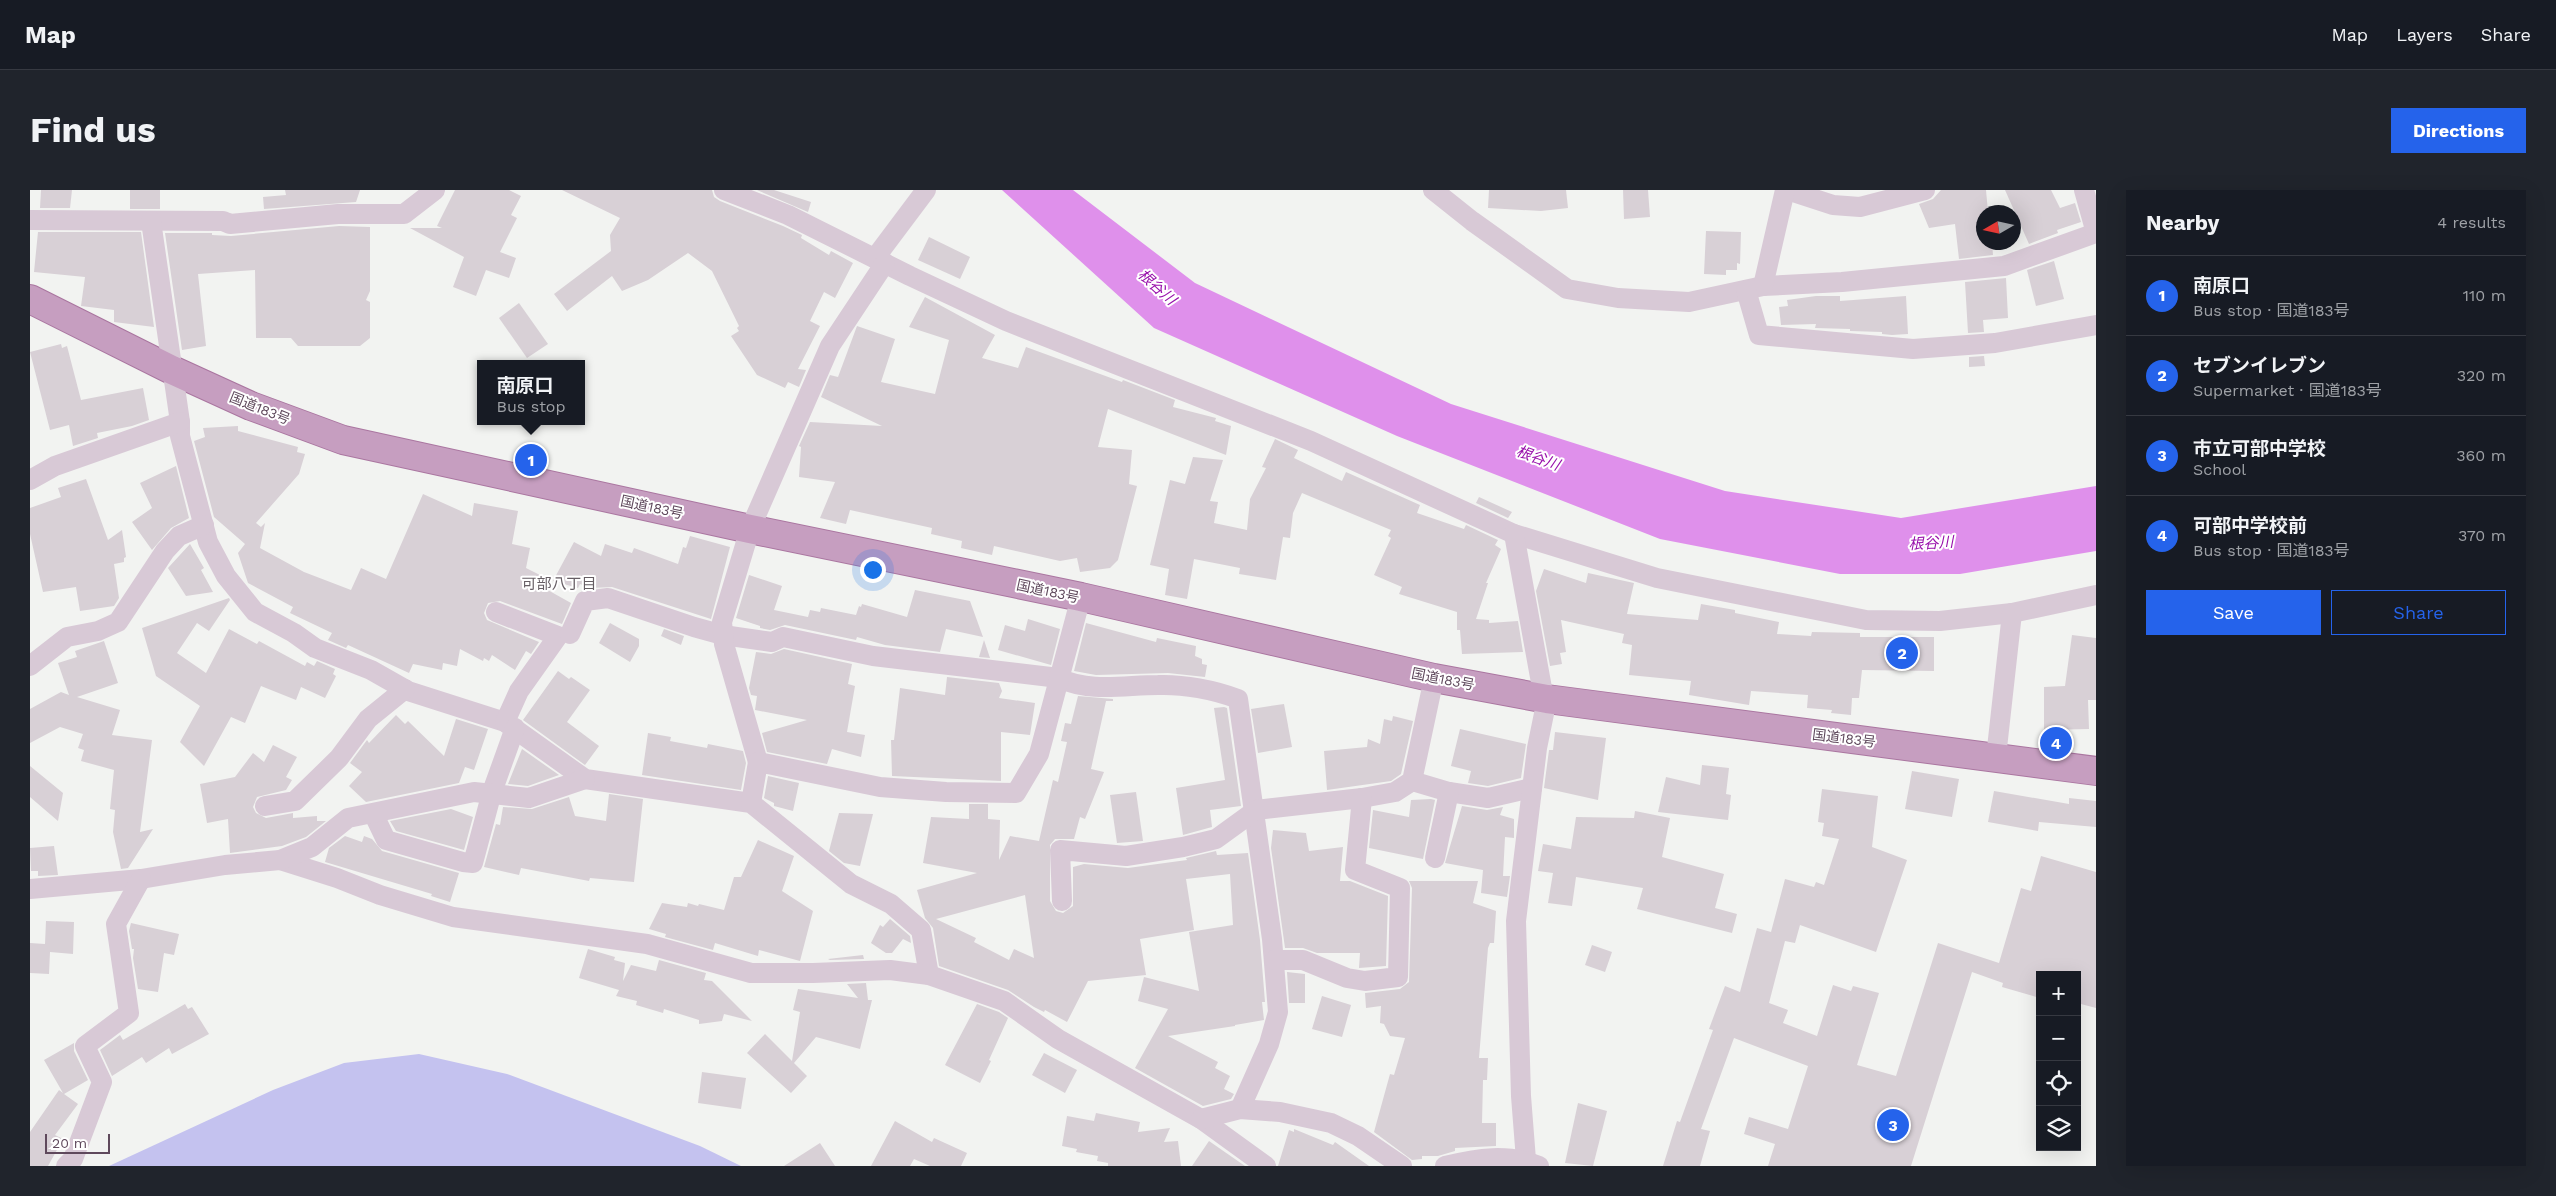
<!DOCTYPE html>
<meta charset="utf-8">
<style>
:root{--surface:#171b24;--page:#20242c;--text:#f1f3f6;--muted:#9ea1a6;--line:#363941;--accent:#2563eb}
body{margin:0;font-family:"Work Sans","Noto Sans JP",sans-serif;background:var(--page);color:var(--text)}
.controls{position:absolute;right:15px;bottom:15px;display:grid;overflow:hidden;border-radius:0px;box-shadow:0 5px 20px #0002}
.controls button{width:45px;height:45px;display:grid;place-items:center;padding:0;border:0;border-bottom:1px solid var(--line);background:var(--surface);color:var(--text);font:25px sans-serif}
.compass{position:absolute;left:1946px;top:15px;width:45px;height:45px;border-radius:50%;background:var(--surface);box-shadow:0 5px 20px #0002;rotate:261deg}
.scale{position:absolute;left:15px;bottom:12px;width:65px;box-sizing:border-box;padding-left:5px;border:2px solid #5f495c;border-top:0;font-size:14px;line-height:18px;white-space:nowrap;color:#5f495c;-webkit-text-stroke:4px #fff;paint-order:stroke}
.you{position:absolute;left:842px;top:379px;width:18px;height:18px;margin:-12px;border:4px solid #fff;border-radius:50%;background:#1a73e8;box-shadow:0 0 0 8px #1a73e833}
.badge{display:grid;place-items:center;width:32px;height:32px;border-radius:50%;background:var(--accent);color:#fff;font-size:16px;font-weight:700}
.pin{position:absolute;translate:-50% -50%;border:2px solid #fff;box-shadow:0 1px 5px #0006}
.popup{position:absolute;left:447px;top:170px;width:108px;height:65px;box-sizing:border-box;display:grid;place-content:center;border-radius:0px;background:var(--surface);filter:drop-shadow(0 1px 4px #0005);font-size:16px;white-space:nowrap;color:var(--muted)}
.popup b{font-size:19px;color:var(--text)}
.popup::after{content:'';position:absolute;left:50%;top:100%;margin-left:-10px;border:10px solid transparent;border-top-color:var(--surface)}
.list{margin:0;padding:0;list-style:none}
h2{display:flex;justify-content:space-between;align-items:center;height:65px;margin:0;padding:0 20px;font-size:21px}
h2 small{font-size:16px;font-weight:400;color:var(--muted)}
.list li{display:grid;grid-template-columns:32px 1fr auto;gap:15px;align-items:center;box-sizing:border-box;height:80px;padding:0 20px;border-top:1px solid var(--line)}
.list b{display:block;font-size:19px;white-space:nowrap}
.list p{margin:0;font-size:16px;white-space:nowrap;color:var(--muted)}
.list em{font-size:16px;font-style:normal;color:var(--muted)}
.actions{display:flex;gap:10px;padding:15px 20px}
.actions a{flex:1;padding:11px 0;border:1px solid var(--accent);border-radius:0px;text-align:center;font-size:18px;color:var(--accent)}
.actions .main{background:var(--accent);color:#fff}
.icon{flex:none;width:28px;height:28px;fill:none;stroke:currentColor;stroke-width:2;stroke-linecap:round;stroke-linejoin:round}
.map{position:relative;flex:none;width:2066px;height:976px;overflow:hidden;border-radius:0px}
header{display:flex;align-items:center;gap:30px;box-sizing:border-box;height:70px;padding:0 25px;background:var(--surface);border-bottom:1px solid var(--line)}
header strong{font-size:24px}
nav{display:flex;gap:28px;margin-inline-start:auto;font-size:18px}
.intro{display:flex;align-items:center;justify-content:space-between;box-sizing:border-box;height:120px;padding:0 30px}
h1{margin:0;font-size:35px}
.button{padding:12px 22px;border-radius:0px;background:var(--accent);color:#fff;font-size:18px;font-weight:700}
main{display:flex;gap:30px;padding:0 30px}
aside{flex:1;background:var(--surface);border-radius:0px;box-shadow:0 5px 20px #0002}
.map>svg:first-child{display:block}
.green{fill:#c4c2ef}
.water{fill:#df90eb}
.building{fill:#d8d0d6;fill-rule:evenodd}
.lines{fill:none;stroke-linecap:round;stroke-linejoin:round}
.trunk-casing{stroke:#aa76a0;stroke-width:30}
.minor{stroke:#d8c9d6;stroke-width:20}
.trunk{stroke:#c69ec0;stroke-width:28}
.labels{text-anchor:middle;dominant-baseline:central;stroke-width:4;stroke-linejoin:round;paint-order:stroke}
.street-label{font-size:14px;fill:#5f495c;stroke:#fff}
.water-label{font-size:15px;font-style:italic;fill:#9810ab;stroke:#fff}
.neighbourhood-label{font-size:15px;fill:#665e64;stroke:#fff}
</style>
<header>
<strong>Map</strong>
<nav><a>Map</a><a>Layers</a><a>Share</a></nav>
</header>
<div class="intro"><h1>Find us</h1><a class="button">Directions</a></div>
<main>
<div class="map">
<svg width="2066" height="976" viewBox="0 0 2066 976">
<rect width="100%" height="100%" fill="#f2f3f1"/>
<!-- green -->
<path class="green" d="M389,864L477,884L670,956L711,976H79L243,900L314,873Z"/>
<!-- water -->
<path class="water" d="M972,0H1043L1165,93L1421,214L1695,301L1871,328L2066,296V361L1930,384H1810L1630,349L1367,246L1124,138Z"/>
<!-- building -->
<g class="building">
<path d="M11,0H42L40,18H10Z"/>
<rect x="100" y="0" width="30" height="19"/>
<path d="M255,0H330L326,12L234,19L233,7L256,5Z"/>
<path d="M425,0H479L491,6L481,25L487,28L470,62L486,68L479,88L456,80L446,106L423,97L434,67L380,38H412L407,36Z"/>
<path d="M532,0H682L684,7L690,11L753,36L772,45L771,48L799,65L801,61L823,73L805,108L794,102L780,131L790,136L768,179L776,180L769,197L758,192L755,198L727,185L701,146L709,141L707,138L709,136L682,81L658,63L618,90L592,101L582,86L537,121L524,104L581,61L580,45L590,28Z"/>
<path d="M727,0H744L781,12L778,22Z"/>
<path d="M1459,0H1536L1538,18L1511,21L1458,18Z"/>
<path d="M1593,0H1618L1620,27L1594,29Z"/>
<path d="M1911,0H1956L1958,22H1954V52H1962L1963,65L1929,69L1925,34L1899,38L1889,14L1903,9Z"/>
<path d="M1975,0H2021L2030,18L2045,13L2051,32L2027,40L2028,43L1999,54Z"/>
<path d="M309,36L340,37V101L336,110L340,112V148L330,156H268L261,148H226L225,80L168,84L176,156L152,160L135,43H182V45L201,46Z"/>
<path d="M1676,41L1711,42L1710,74L1707,73V80H1696V85L1674,84Z"/>
<path d="M8,42H111L124,137L84,132V120L51,116L55,87L4,82Z"/>
<path d="M899,47L940,67L930,89L888,70Z"/>
<path d="M2024,71L2034,109L2006,116L1997,80Z"/>
<path d="M1976,88L1978,128L1953,130L1954,142L1938,143L1935,92Z"/>
<path d="M1786,106H1810V111L1876,106L1878,144L1862,145L1852,144V142L1820,141V139L1785,138L1786,134L1751,135L1749,117L1758,116L1757,110Z"/>
<path d="M895,107L965,145L952,168L988,178L996,157L1092,192L1093,190L1145,210L1143,217L1186,228L1185,231L1201,236L1196,265L1078,219L1068,257L1102,260L1099,294L1107,296L1088,370L1080,378L1050,382L1047,368L1030,371L964,356L962,365L931,358L932,351L901,344L902,338L820,320L816,334L790,328L805,292L769,287L771,257L769,256L780,232L852,236L791,207L800,185L808,187L827,136L865,149L851,192L905,204L919,150L879,137Z"/>
<path d="M489,113L518,154L497,168L469,128Z"/>
<path d="M31,154L32,158L37,156L51,210L113,198L119,230L102,236L67,243L68,248L43,256L39,235L20,240L0,162Z"/>
<path d="M1954,166L1955,176L1939,177V167Z"/>
<path d="M208,236V241L268,257L267,262L275,264L269,284L226,333L231,337L235,333L230,358L274,382L321,400L331,378L356,389L393,304L442,326L444,313L488,321L482,354L500,358L496,378L510,385L507,394L541,413L532,434L470,411L458,413L454,423L457,430L509,452L501,464L496,461L485,480L462,465L459,471L454,468L453,471L430,459L427,476L413,473L412,480L383,474L379,483L318,455L316,458L298,450L302,443L260,423L263,417L218,393L208,363L215,354L184,327L164,251L175,247L173,238Z"/>
<path d="M1245,249L1268,260L1264,268L1312,291L1316,282L1390,315L1387,323L1434,339L1436,335L1468,350L1465,355L1471,359L1456,393H1458L1446,429L1459,430V433L1488,431L1493,462L1432,464L1430,440H1427V422L1369,404L1372,397L1344,385L1361,348L1358,346L1361,340L1272,303L1263,323L1260,348L1253,347L1246,390L1209,384L1210,378L1164,369L1157,409L1135,405L1139,379L1120,375L1140,290L1155,294L1163,267L1193,270L1180,311L1188,312L1184,333L1217,340L1220,309L1236,278L1232,277Z"/>
<path d="M146,276L159,328L141,338L122,360L102,332L122,318L110,293Z"/>
<path d="M56,289L78,350L92,340L96,367L94,368V372L84,374L89,408L84,416L50,421L46,397L13,402L0,344V318L31,307L28,298Z"/>
<path d="M1449,307L1482,322L1478,328L1446,313Z"/>
<path d="M660,346L700,357L681,429L582,397L561,398L550,394L548,398L523,391L544,352L571,366L575,354L602,363L604,358L648,374L653,357L656,358Z"/>
<path d="M160,354L174,378L171,380L183,402L156,406L138,378Z"/>
<path d="M1514,379L1556,393L1558,383L1604,393L1597,424L1668,430L1671,414L1705,420V423L1749,432L1747,444L1781,446L1782,442L1830,443V447H1904V481L1832,480L1829,508H1822L1821,525L1801,523L1802,520L1777,518L1778,505L1721,501L1719,515L1659,505L1661,491L1599,485L1602,455L1592,453L1594,444L1531,430L1536,462L1530,463L1532,474L1520,476L1506,401Z"/>
<path d="M719,385L752,396L744,420L778,427L780,420L790,422L791,418L826,425L829,416L831,417L832,414L877,427L885,400L940,411L953,447L916,439L910,462L855,455L827,447L826,450L755,435L740,440L730,438V436L706,428Z"/>
<path d="M199,408L200,410L179,441L167,433L147,463L176,483L199,439L227,454L229,451L275,476L277,472L284,476L287,471L305,479L303,484L306,486L295,508L271,497L266,510L231,496L215,533L201,527L174,576L150,552L170,516L126,486L112,438Z"/>
<path d="M998,429L1030,439L1021,475L968,460L975,435L995,441Z"/>
<path d="M580,433L609,449V456L600,472L569,453Z"/>
<path d="M1056,433L1126,452L1127,448L1166,456L1165,466L1172,469V474L1177,475L1175,487L1138,483L1066,485L1044,481Z"/>
<path d="M634,439L654,446L651,455L631,446Z"/>
<path d="M2042,445L2066,448V510H2058L2059,539L2014,540V497L2035,496Z"/>
<path d="M954,450L960,468L949,467Z"/>
<path d="M74,451L88,493L47,507L90,520L82,545L122,550L110,642L123,639L98,678L91,679L83,642L85,620L80,619L84,580L51,571L54,560L48,558L53,544L30,537L0,553V519L31,502L39,505L28,473L47,467L45,461Z"/>
<path d="M754,459L822,474L818,494L825,496L817,542L835,545L831,567L802,559L797,574L737,562L732,543L777,530L725,520L727,506L721,505L719,498L726,462L741,464Z"/>
<path d="M528,481L539,489L541,487L560,500L537,532L569,556L555,575L493,530Z"/>
<path d="M917,487L969,493L972,501L969,508L1005,513L1000,545L971,542V591L862,586L861,550H864L870,498L915,505Z"/>
<path d="M1048,506L1083,509V511H1076L1061,579L1074,582L1055,629L1050,627L1044,649H1025L1020,655V711L1026,721L1033,723L1043,716V677L1054,674L1098,678L1157,670L1156,668L1186,661L1187,665L1218,663L1230,750L1235,812H1232L1234,830L1205,835V836L1138,846L1188,872L1185,878L1200,886L1194,899L1204,904L1201,909L1173,916L1105,878L1138,819L1108,811L1114,787L1169,801L1159,742L1203,735L1200,684L1156,689L1164,740L1110,749L1116,785L1058,791L1037,832L1015,820L1014,822L1004,817L978,800L909,776L903,738L895,728L887,700L947,683L893,673L901,627L939,629V614H958V629L970,630L969,670L980,646L1009,651L1023,590L1028,592L1037,552L1031,551L1035,533L1041,534ZM995,705L1004,768L984,759L979,770L944,752L946,748L906,729Z"/>
<path d="M1254,514L1262,557L1228,563L1221,519Z"/>
<path d="M1194,517L1197,518L1211,616L1180,620L1182,637L1153,645L1146,598L1195,590L1184,518Z"/>
<path d="M366,525L375,534L378,531L414,566L426,529L458,539L444,580L435,577L429,593L336,612L319,596L332,582L320,573L337,550L339,553Z"/>
<path d="M1363,526L1383,531L1371,584L1361,591L1297,600L1294,561L1337,557L1338,549L1350,554L1354,529L1362,531Z"/>
<path d="M1430,539L1496,554L1491,588L1458,596L1438,593L1441,581L1421,576Z"/>
<path d="M1525,542L1576,548L1568,610L1514,598L1519,560H1523Z"/>
<path d="M618,543L641,547L640,551L677,558L678,554L713,561L716,573L711,600L612,585Z"/>
<path d="M243,555L267,567L256,587L262,590L256,600L227,607L223,617L226,623L236,628L263,623V628L287,626V631H296L276,647L252,656L200,663L198,629L177,633L170,594L205,587L223,563L234,572Z"/>
<path d="M492,559L529,585L498,596L478,594Z"/>
<path d="M1672,575L1699,578L1696,604L1701,605L1698,630L1628,622L1636,587L1670,595Z"/>
<path d="M0,576L33,603L28,631L0,607Z"/>
<path d="M1882,581L1929,589L1922,627L1875,619Z"/>
<path d="M738,586L769,593L763,621L744,616V613L734,608Z"/>
<path d="M1792,599L1848,606L1842,657L1877,670L1846,762L1770,735L1765,753L1755,751L1739,813L1758,820L1753,833L1787,846L1803,795L1821,801L1823,796L1849,803L1827,875L1866,886L1908,753L1969,773L1991,698L2001,701L2011,666L2066,682V818L2047,813V785H2010V808L1972,797L1973,793L1942,782L1881,976H1738L1745,954L1714,944L1719,927L1758,939L1778,876L1704,848L1671,939L1680,941L1670,976H1633L1647,931L1650,932L1683,840L1679,839L1695,796L1710,802L1727,738L1741,742L1755,689L1784,697L1786,692L1794,695L1809,649L1792,646L1794,633L1788,632Z"/>
<path d="M1964,601L2039,614V608L2066,611V637L2009,632L2008,641L1958,632Z"/>
<path d="M1106,602L1113,651L1087,653L1080,605Z"/>
<path d="M579,604L613,609L604,692L560,688L559,691L491,678L489,685L454,677L466,634L470,635L473,617L502,619L539,607L545,626L576,631Z"/>
<path d="M1401,609L1405,610L1393,669L1339,658L1343,620L1379,627L1381,610Z"/>
<path d="M1432,616L1457,620L1473,617L1470,625L1484,629V648L1475,647L1473,686H1480L1477,707L1451,703L1453,680L1415,673Z"/>
<path d="M421,619L443,627L434,660L366,641L360,631Z"/>
<path d="M1605,621L1640,628L1632,667L1694,684L1685,718L1707,724L1702,743L1607,719L1613,698L1546,687L1542,716L1518,713L1523,683L1508,681L1513,654L1541,659L1546,627L1604,628Z"/>
<path d="M809,623L843,624L830,676L814,673L799,661Z"/>
<path d="M1243,640L1276,643L1279,661L1313,657L1310,691H1320L1358,706L1356,776L1329,778L1330,763H1287L1273,758H1255L1241,658Z"/>
<path d="M315,646L332,652L334,646L342,649L352,661L429,683L420,712L401,706L402,704L295,672L299,658Z"/>
<path d="M728,650L764,666L752,701L783,721L770,771L729,760L728,766L685,753L683,760L635,747L636,744L619,739L632,713L657,717L658,713L668,716L669,714L694,720L704,687H711Z"/>
<path d="M24,656L28,685L8,686V681H1L0,658Z"/>
<path d="M1379,691H1448L1443,713L1466,721L1464,753H1460L1458,758L1449,868H1458L1457,890H1453L1452,933H1466V956L1425,958V961L1408,966H1392V969L1382,970L1344,942L1360,884L1364,885L1375,848L1360,846L1354,834L1350,833L1351,816L1336,818L1335,803L1370,799L1379,792L1382,698Z"/>
<path d="M860,729L880,746L881,753L873,749L862,763H856L841,753L850,735L853,737Z"/>
<path d="M16,731L44,732L43,764L20,762L19,784L0,783V753L15,754Z"/>
<path d="M101,733L149,744L144,765L134,763L128,802L108,799L103,768L104,759H102L99,741Z"/>
<path d="M1562,755L1582,762L1575,782L1555,775Z"/>
<path d="M558,759L585,767L584,770L595,773L593,791L601,775L626,781L629,770L676,783L674,790L682,791L722,831L694,824L692,831L669,834V830L634,819L633,823L606,815L607,811L586,806L589,800L549,788Z"/>
<path d="M833,765L834,769L800,770L798,769Z"/>
<path d="M1257,782L1275,784V813H1259Z"/>
<path d="M836,793L838,810H842L830,859L786,847L764,873L777,886L761,903L717,863L735,844L762,871L770,822L763,820L768,799L828,808L817,794Z"/>
<path d="M1292,806L1321,815L1312,847L1282,839Z"/>
<path d="M155,814L158,819L162,817L179,844L142,864L139,858L116,873L112,867L82,886L70,860L90,845L93,850Z"/>
<path d="M947,814L969,822L978,828L959,870L961,871L950,893L915,875Z"/>
<path d="M44,853V861L58,890L34,904L48,914L25,945L33,949L18,976H0V942L29,900L33,903L14,870Z"/>
<path d="M1014,863L1047,880L1035,903L1002,885Z"/>
<path d="M672,882L716,888L711,919L668,913Z"/>
<path d="M1548,913L1577,921L1563,976L1535,973Z"/>
<path d="M1066,923L1110,932L1108,942L1140,938L1134,952L1148,951L1151,976H1078V973L1067,971L1068,966L1046,962L1047,959L1032,956L1037,926L1064,931Z"/>
<path d="M865,931L902,952L904,948L937,963L931,976H900L884,969L880,976H841Z"/>
<path d="M1264,939L1303,955L1305,952L1339,976H1248L1259,940L1264,942Z"/>
<path d="M1179,951L1215,976H1162Z"/>
<path d="M790,953L805,976H754Z"/>
</g>
<g class="lines">
<defs>
<path id="trunk" d="M0,109L142,180L221,216L313,250L720,339L1051,407L1404,488L1517,509L2066,581"/>
</defs>
<!-- trunk casing -->
<use href="#trunk" class="trunk-casing"/>
<!-- minor -->
<g class="minor">
<path d="M694,0L758,25L880,86L976,131L1281,251L1484,344L1627,388L1836,430L1910,431L1982,423L2066,405"/>
<path d="M1403,0L1442,31L1537,99L1588,108L1659,112L1733,96L1812,92L1974,76L2066,43"/>
<path d="M1757,0L1803,15L1830,17L1895,0"/>
<path d="M2054,0L2066,43"/>
<path d="M0,30L193,31L200,34L308,24H374L405,0"/>
<path d="M121,31L150,232V246L178,352L196,386L225,422L264,443L285,458L341,480L378,501L475,532L555,589L721,613L821,694L861,714L891,740L899,785"/>
<path d="M845,68L896,0"/>
<path d="M1733,96L1755,0"/>
<path d="M1716,100L1729,145L1883,159L1965,153L2066,135"/>
<path d="M0,290L25,276L150,232"/>
<path d="M1484,344L1514,509"/>
<path d="M466,422L528,446L489,501L475,532"/>
<path d="M540,444L555,411L578,408L664,437L693,445L742,452L753,447L843,466L1029,488C1060,503 1095,495 1128,495C1153,494 1185,500 1208,509L1242,749L1248,822L1239,854L1210,919"/>
<path d="M0,476L37,447L68,441L88,432L135,361L149,346L174,335"/>
<path d="M1966,567L1982,423"/>
<path d="M728,572L694,454L692,432L720,339L800,156L855,73"/>
<path d="M1382,591L1419,602L1458,608L1502,598"/>
<path d="M721,613L728,572L850,597L916,602L986,603L1009,564L1051,407"/>
<path d="M235,616L265,611L309,568L338,529L375,499"/>
<path d="M344,625L356,650L433,672L443,673L462,602L485,538"/>
<path d="M1405,668L1419,602"/>
<path d="M250,670L307,688L350,705L423,727L617,754L721,783H783L860,780L899,785L974,811L1028,849L1171,929L1236,976"/>
<path d="M0,699L111,689L195,675L250,670L282,657L318,628L444,602L499,608L555,589"/>
<path d="M1032,711L1030,660L1096,666L1153,657L1186,649L1226,620L1332,608L1365,602L1382,591L1404,488"/>
<path d="M1244,770H1273L1317,788L1335,791L1368,787L1370,698L1325,680L1332,608"/>
<path d="M1171,929L1210,919L1250,922L1301,933L1328,946L1372,976"/>
<path d="M1496,970L1491,906L1486,731L1507,558L1517,509"/>
<path d="M36,976L43,969L72,892L55,856L99,823L86,734L111,689"/>
<path d="M1415,976C1447,968 1478,963 1509,976"/>
</g>
<!-- trunk -->
<use href="#trunk" class="trunk"/>
</g>
<g class="labels">
<!-- street labels -->
<g class="street-label">
<text transform="translate(230 218) rotate(22)">国道183号</text>
<text transform="translate(622 317) rotate(12)">国道183号</text>
<text transform="translate(1018 401) rotate(12)">国道183号</text>
<text transform="translate(1413 489) rotate(11)">国道183号</text>
<text transform="translate(1814 548) rotate(7)">国道183号</text>
</g>
<!-- water labels -->
<g class="water-label">
<text transform="translate(1127 97) rotate(42)">根谷川</text>
<text transform="translate(1508 268) rotate(20)">根谷川</text>
<text transform="translate(1901 353) rotate(-3)">根谷川</text>
</g>
<!-- neighbourhood labels -->
<g class="neighbourhood-label">
<text x="529" y="394">可部八丁目</text>
</g>
</g>
</svg>
<div class="controls">
<button>+</button>
<button>−</button>
<button><svg class="icon" aria-label="locate" viewBox="0 0 24 24"><circle cx="12" cy="12" r="6"/><path d="M12 2v4M12 18v4M2 12h4M18 12h4"/></svg></button>
<button><svg class="icon" aria-label="layers" viewBox="0 0 24 24"><path d="M12 4l9 5-9 5-9-5zM3 14l9 5 9-5"/></svg></button>
</div>
<svg class="compass" viewBox="-18 -18 36 36"><path d="M0-13l5 13h-10z" fill="#e53935"/><path d="M0 13l5-13h-10z" fill="#9ea1a6"/></svg>
<div class="scale">20 m</div>
<div class="you"></div>
<div class="pin badge" style="left:501px;top:270px">1</div>
<div class="popup"><b>南原口</b>Bus stop</div>
<div class="pin badge" style="left:1872px;top:463px">2</div>
<div class="pin badge" style="left:1863px;top:935px">3</div>
<div class="pin badge" style="left:2026px;top:553px">4</div>
</div>
<aside>
<h2>Nearby<small>4 results</small></h2>
<ul class="list">
<li><span class="badge">1</span><div><b>南原口</b><p>Bus stop · 国道183号</p></div><em>110 m</em></li>
<li><span class="badge">2</span><div><b>セブンイレブン</b><p>Supermarket · 国道183号</p></div><em>320 m</em></li>
<li><span class="badge">3</span><div><b>市立可部中学校</b><p>School</p></div><em>360 m</em></li>
<li><span class="badge">4</span><div><b>可部中学校前</b><p>Bus stop · 国道183号</p></div><em>370 m</em></li>
</ul>
<div class="actions"><a class="main">Save</a><a>Share</a></div>
</aside>
</main>
